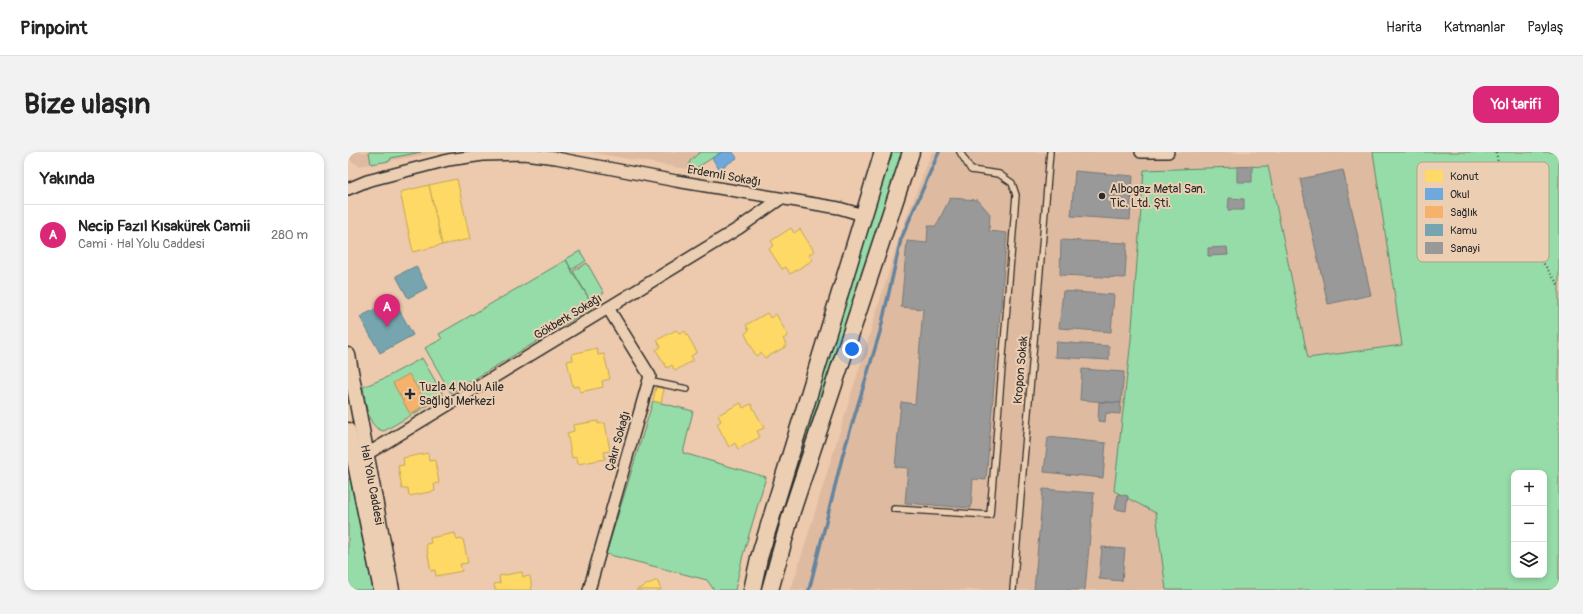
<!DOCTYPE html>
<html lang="tr">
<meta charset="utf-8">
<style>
:root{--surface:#fff;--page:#f2f2f2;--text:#222;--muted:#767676;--line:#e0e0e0;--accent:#db2777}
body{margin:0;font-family:Pangolin,sans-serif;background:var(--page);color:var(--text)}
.controls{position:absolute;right:12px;bottom:12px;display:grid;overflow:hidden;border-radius:8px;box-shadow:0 2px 6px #0003}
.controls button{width:36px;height:36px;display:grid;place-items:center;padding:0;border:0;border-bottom:1px solid var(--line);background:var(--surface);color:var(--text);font:20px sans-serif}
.you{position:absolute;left:504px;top:197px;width:14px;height:14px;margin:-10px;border:3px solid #fff;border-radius:50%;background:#1a73e8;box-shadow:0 0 0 6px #1a73e833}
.badge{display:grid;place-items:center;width:26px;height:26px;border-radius:50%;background:var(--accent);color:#fff;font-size:13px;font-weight:700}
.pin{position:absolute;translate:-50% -33px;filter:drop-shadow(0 1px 2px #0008)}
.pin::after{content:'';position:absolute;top:21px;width:14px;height:12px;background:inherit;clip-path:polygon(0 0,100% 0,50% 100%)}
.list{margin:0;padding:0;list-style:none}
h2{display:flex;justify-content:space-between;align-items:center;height:52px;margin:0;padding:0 16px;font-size:17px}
h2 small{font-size:13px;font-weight:400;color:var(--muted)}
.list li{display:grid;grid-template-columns:26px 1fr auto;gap:12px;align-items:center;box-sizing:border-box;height:60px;padding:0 16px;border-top:1px solid var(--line)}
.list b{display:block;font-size:15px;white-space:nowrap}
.list p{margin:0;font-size:13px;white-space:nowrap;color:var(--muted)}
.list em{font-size:13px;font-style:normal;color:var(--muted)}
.icon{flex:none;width:22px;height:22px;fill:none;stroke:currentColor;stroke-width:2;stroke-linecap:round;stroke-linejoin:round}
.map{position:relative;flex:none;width:1211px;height:438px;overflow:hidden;border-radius:12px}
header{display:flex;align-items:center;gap:24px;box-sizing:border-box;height:56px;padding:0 20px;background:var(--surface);border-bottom:1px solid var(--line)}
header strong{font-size:19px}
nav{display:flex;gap:22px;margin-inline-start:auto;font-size:14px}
.intro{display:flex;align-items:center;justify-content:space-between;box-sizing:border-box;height:96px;padding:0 24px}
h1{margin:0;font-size:28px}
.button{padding:10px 18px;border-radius:12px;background:var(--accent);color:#fff;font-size:14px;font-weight:700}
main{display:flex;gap:24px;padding:0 24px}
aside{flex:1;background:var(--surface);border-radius:12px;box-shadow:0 2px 6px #0003}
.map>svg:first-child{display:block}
.built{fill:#debba0;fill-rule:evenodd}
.green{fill:#96dca9;stroke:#60846a;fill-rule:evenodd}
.homes{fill:#ffd966;stroke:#bfa554}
.schools{fill:#6fa8dc;stroke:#5b82a7}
.health{fill:#f6b26b;stroke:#b98a58}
.public{fill:#76a5af;stroke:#608087}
.industry{fill:#999;stroke:#787878}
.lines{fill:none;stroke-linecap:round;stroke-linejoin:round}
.stream{stroke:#66849e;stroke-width:3.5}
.service-casing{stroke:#2b2b2b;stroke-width:8}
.minor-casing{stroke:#2b2b2b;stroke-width:14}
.tertiary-casing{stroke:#2b2b2b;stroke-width:17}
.secondary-casing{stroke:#2b2b2b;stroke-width:19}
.path{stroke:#2b2b2b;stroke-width:2;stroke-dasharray:1 3;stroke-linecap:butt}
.service{stroke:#eccfb3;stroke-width:5.5}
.minor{stroke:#eccfb3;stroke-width:11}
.tertiary{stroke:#eccfb3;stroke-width:14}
.secondary{stroke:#eccfb3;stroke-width:16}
.poi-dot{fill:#2b2b2b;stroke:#eccfb3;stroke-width:1.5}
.labels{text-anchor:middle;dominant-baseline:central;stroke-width:4;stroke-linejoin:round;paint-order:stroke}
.street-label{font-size:12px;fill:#2b2b2b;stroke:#eccfb3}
.poi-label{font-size:12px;fill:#2b2b2b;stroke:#eccfb3;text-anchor:start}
.key{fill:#eccfb3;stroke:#b29e8a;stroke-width:1}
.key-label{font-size:11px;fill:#2b2b2b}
</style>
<header>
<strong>Pinpoint</strong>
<nav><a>Harita</a><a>Katmanlar</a><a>Paylaş</a></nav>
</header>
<div class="intro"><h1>Bize ulaşın</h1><a class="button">Yol tarifi</a></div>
<main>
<aside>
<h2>Yakında<small></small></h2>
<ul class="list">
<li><span class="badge">A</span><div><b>Necip Fazıl Kısakürek Camii</b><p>Cami · Hal Yolu Caddesi</p></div><em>280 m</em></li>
</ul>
</aside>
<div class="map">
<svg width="1211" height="438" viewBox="0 0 1211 438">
<rect width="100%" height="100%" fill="#edcaad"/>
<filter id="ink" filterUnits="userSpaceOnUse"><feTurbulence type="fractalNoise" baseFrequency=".025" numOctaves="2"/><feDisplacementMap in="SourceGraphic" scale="8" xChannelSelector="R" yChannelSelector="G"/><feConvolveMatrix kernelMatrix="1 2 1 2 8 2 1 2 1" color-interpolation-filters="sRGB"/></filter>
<g filter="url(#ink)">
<!-- built -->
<g class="built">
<path d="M0,0H94L11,14L0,7Z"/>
<path d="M240,0H374L345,18Z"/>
<path d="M584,0H1211V438H443L553,80ZM1166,321H1196V423H1166Z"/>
</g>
<!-- green -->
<g class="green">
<path d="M21,0H73L43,6L42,9L23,12Z"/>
<path d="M352,0H374L345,18L340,17L342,9Z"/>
<path d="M544,0H554L445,326L422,400L414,438H410L419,401Z"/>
<path d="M1025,0H1211V438H818L808,361L766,339L783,188L796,18L920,14L960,206L1054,193ZM1166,321H1196V423H1166Z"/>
<path d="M232,99L238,109L223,118L242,148L225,119L239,111L256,141L242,149L246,155L103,241L77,196L94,187L91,182L218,108L223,117L218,107Z"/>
<path d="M74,206L96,244L36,279C18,276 18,249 15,235L37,226Z"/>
<path d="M305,249L345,259L335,301L418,325L395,403L387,438H366L359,428L258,402Z"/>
<path d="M2,326L25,438H0V327Z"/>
</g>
<!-- homes -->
<g class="homes">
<path d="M109,27L122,87L94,93L81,33Z"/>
<path d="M81,33L94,93L65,100L52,40Z"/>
<path d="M443,76L446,81L452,77L466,99L461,103L465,108L442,122L438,115L434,117L421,97L426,93L423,89Z"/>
<path d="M419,161L422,166L428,162L440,184L435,187L439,194L417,206L413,201L408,204L397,182L401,178L398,173Z"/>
<path d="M328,178L332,182L337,179L349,200L343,204L345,208L327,219L324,213L319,216L308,198L313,195L309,188Z"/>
<path d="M249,196L250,203L256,202L262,227L254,229L255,235L232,240L231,234L225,235L219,209L225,208L224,202Z"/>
<path d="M308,235L316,237L313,251L305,249Z"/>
<path d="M393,251L395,256L403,252L416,276L409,279L412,285L390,297L387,291L381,295L369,272L373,269L370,263Z"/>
<path d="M250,269V272L257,271L262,299L256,300L257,307L230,312L229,305L224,306L219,281L226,279L225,273Z"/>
<path d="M80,301L81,309L87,308L91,331L86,332L87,339L61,344L60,336L54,337L50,314L56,313L55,306Z"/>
<path d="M107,381L109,388L115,387L120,411L112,412L114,419L88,424L87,418L83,419L78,392L83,391L82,386Z"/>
<path d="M174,420L175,425L182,424L184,438H147L146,432L152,431L151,424Z"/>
<path d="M309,428L313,438H288Z"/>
</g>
<!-- schools -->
<path class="schools" d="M374,0H385L389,6L371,17L364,6Z"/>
<!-- health -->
<path class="health" d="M61,222L79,252L62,262L45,231Z"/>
<!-- public -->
<g class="public">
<path d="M68,114L79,136L60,146L48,124Z"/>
<path d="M42,146H46L49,148V154L65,183L32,201L12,165L38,151Z"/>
</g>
<!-- industry -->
<g class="industry">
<path d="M904,14V30H889V15Z"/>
<path d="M995,18L1023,143L980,152L952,27Z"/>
<path d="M727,19L785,24L782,68L723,64Z"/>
<path d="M602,46L630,48L642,62L641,79L659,81L638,328L625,327L623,356L557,351L560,316L547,315L553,250L567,252L575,157L553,155L559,89L579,91L580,74H588Z"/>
<path d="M881,46L896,47V58H880Z"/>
<path d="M713,88L779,91L777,126L712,123Z"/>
<path d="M879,95L880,103L860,104V96Z"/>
<path d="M715,139L766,143L763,180L711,176Z"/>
<path d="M708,190L761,194V208L707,205Z"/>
<path d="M734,217L776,220L773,251L732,248Z"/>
<path d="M751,250L773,251L772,262L758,261L757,270L750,269Z"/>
<path d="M700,285L758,291L755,326L696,320Z"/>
<path d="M695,337L746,341L737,438H686Z"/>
<path d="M770,342L780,344L778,359L767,357Z"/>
<path d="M754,395L777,397L774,429L751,427Z"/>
</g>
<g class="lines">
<!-- stream -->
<path class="stream" d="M461,438L495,302L532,180L553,87L591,0"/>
<defs>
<g id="service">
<path d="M300,229L339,237"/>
<path d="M546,357L642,363L668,43L664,31L651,22L623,18L612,0"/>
<path d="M665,438L702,0"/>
</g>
<g id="minor">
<path d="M793,0H820"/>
<path d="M0,37L19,29L100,8L135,3L176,2L208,6L328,29L491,56L515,63"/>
<path d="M19,302L260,156L391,76L432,47"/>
<path d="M241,438L302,224L260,156"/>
</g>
<g id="tertiary">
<path id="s1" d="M0,203L44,438"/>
<path d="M0,278L33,438"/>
</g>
<g id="secondary">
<path d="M404,438L411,406L535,0"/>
<path d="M422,438L444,359L563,0"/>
</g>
</defs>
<!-- service casing -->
<use href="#service" class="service-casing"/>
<!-- minor casing -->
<use href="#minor" class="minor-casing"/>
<!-- tertiary casing -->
<use href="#tertiary" class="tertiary-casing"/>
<!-- secondary casing -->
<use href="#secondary" class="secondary-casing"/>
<!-- path -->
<path class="path" d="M1148,0L1159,58L1211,134"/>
<!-- service -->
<use href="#service" class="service"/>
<!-- minor -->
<use href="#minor" class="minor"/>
<!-- tertiary -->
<use href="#tertiary" class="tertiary"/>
<!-- secondary -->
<use href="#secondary" class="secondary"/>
</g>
</g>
<!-- markers -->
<g class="poi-dot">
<circle cx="754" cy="44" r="4"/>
<path d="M60 236h4v4h4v4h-4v4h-4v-4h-4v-4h4z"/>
</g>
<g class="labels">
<!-- street labels -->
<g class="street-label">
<text transform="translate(376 24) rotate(10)">Erdemli Sokağı</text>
<text transform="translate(220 165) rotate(-31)">Gökberk Sokağı</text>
<text transform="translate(673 218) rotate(-85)">Kropon Sokak</text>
<text transform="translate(270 289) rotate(-74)">Çakır Sokağı</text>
<text stroke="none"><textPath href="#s1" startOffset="132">Hal Yolu Caddesi</textPath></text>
</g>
<!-- poi labels -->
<g class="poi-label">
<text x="762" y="37">Albogaz Metal San.<tspan x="762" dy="14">Tic. Ltd. Şti.</tspan></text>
<text x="71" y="235">Tuzla 4 Nolu Aile<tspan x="71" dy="14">Sağlığı Merkezi</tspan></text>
</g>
</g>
<!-- legend -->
<rect x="1069" y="10" width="132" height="100" rx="6" class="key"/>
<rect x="1077" y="18" width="18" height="12" fill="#ffd966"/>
<rect x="1077" y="36" width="18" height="12" fill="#6fa8dc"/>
<rect x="1077" y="54" width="18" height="12" fill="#f6b26b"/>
<rect x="1077" y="72" width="18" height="12" fill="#76a5af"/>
<rect x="1077" y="90" width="18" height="12" fill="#999"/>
<g class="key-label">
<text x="1102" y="28">Konut</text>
<text x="1102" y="46">Okul</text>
<text x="1102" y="64">Sağlık</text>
<text x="1102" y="82">Kamu</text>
<text x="1102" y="100">Sanayi</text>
</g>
</svg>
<div class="controls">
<button>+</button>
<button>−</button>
<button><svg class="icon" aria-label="layers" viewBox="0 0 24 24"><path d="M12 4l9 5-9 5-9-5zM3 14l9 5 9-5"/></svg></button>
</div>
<div class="you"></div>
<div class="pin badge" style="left:39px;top:175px">A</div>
</div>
</main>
